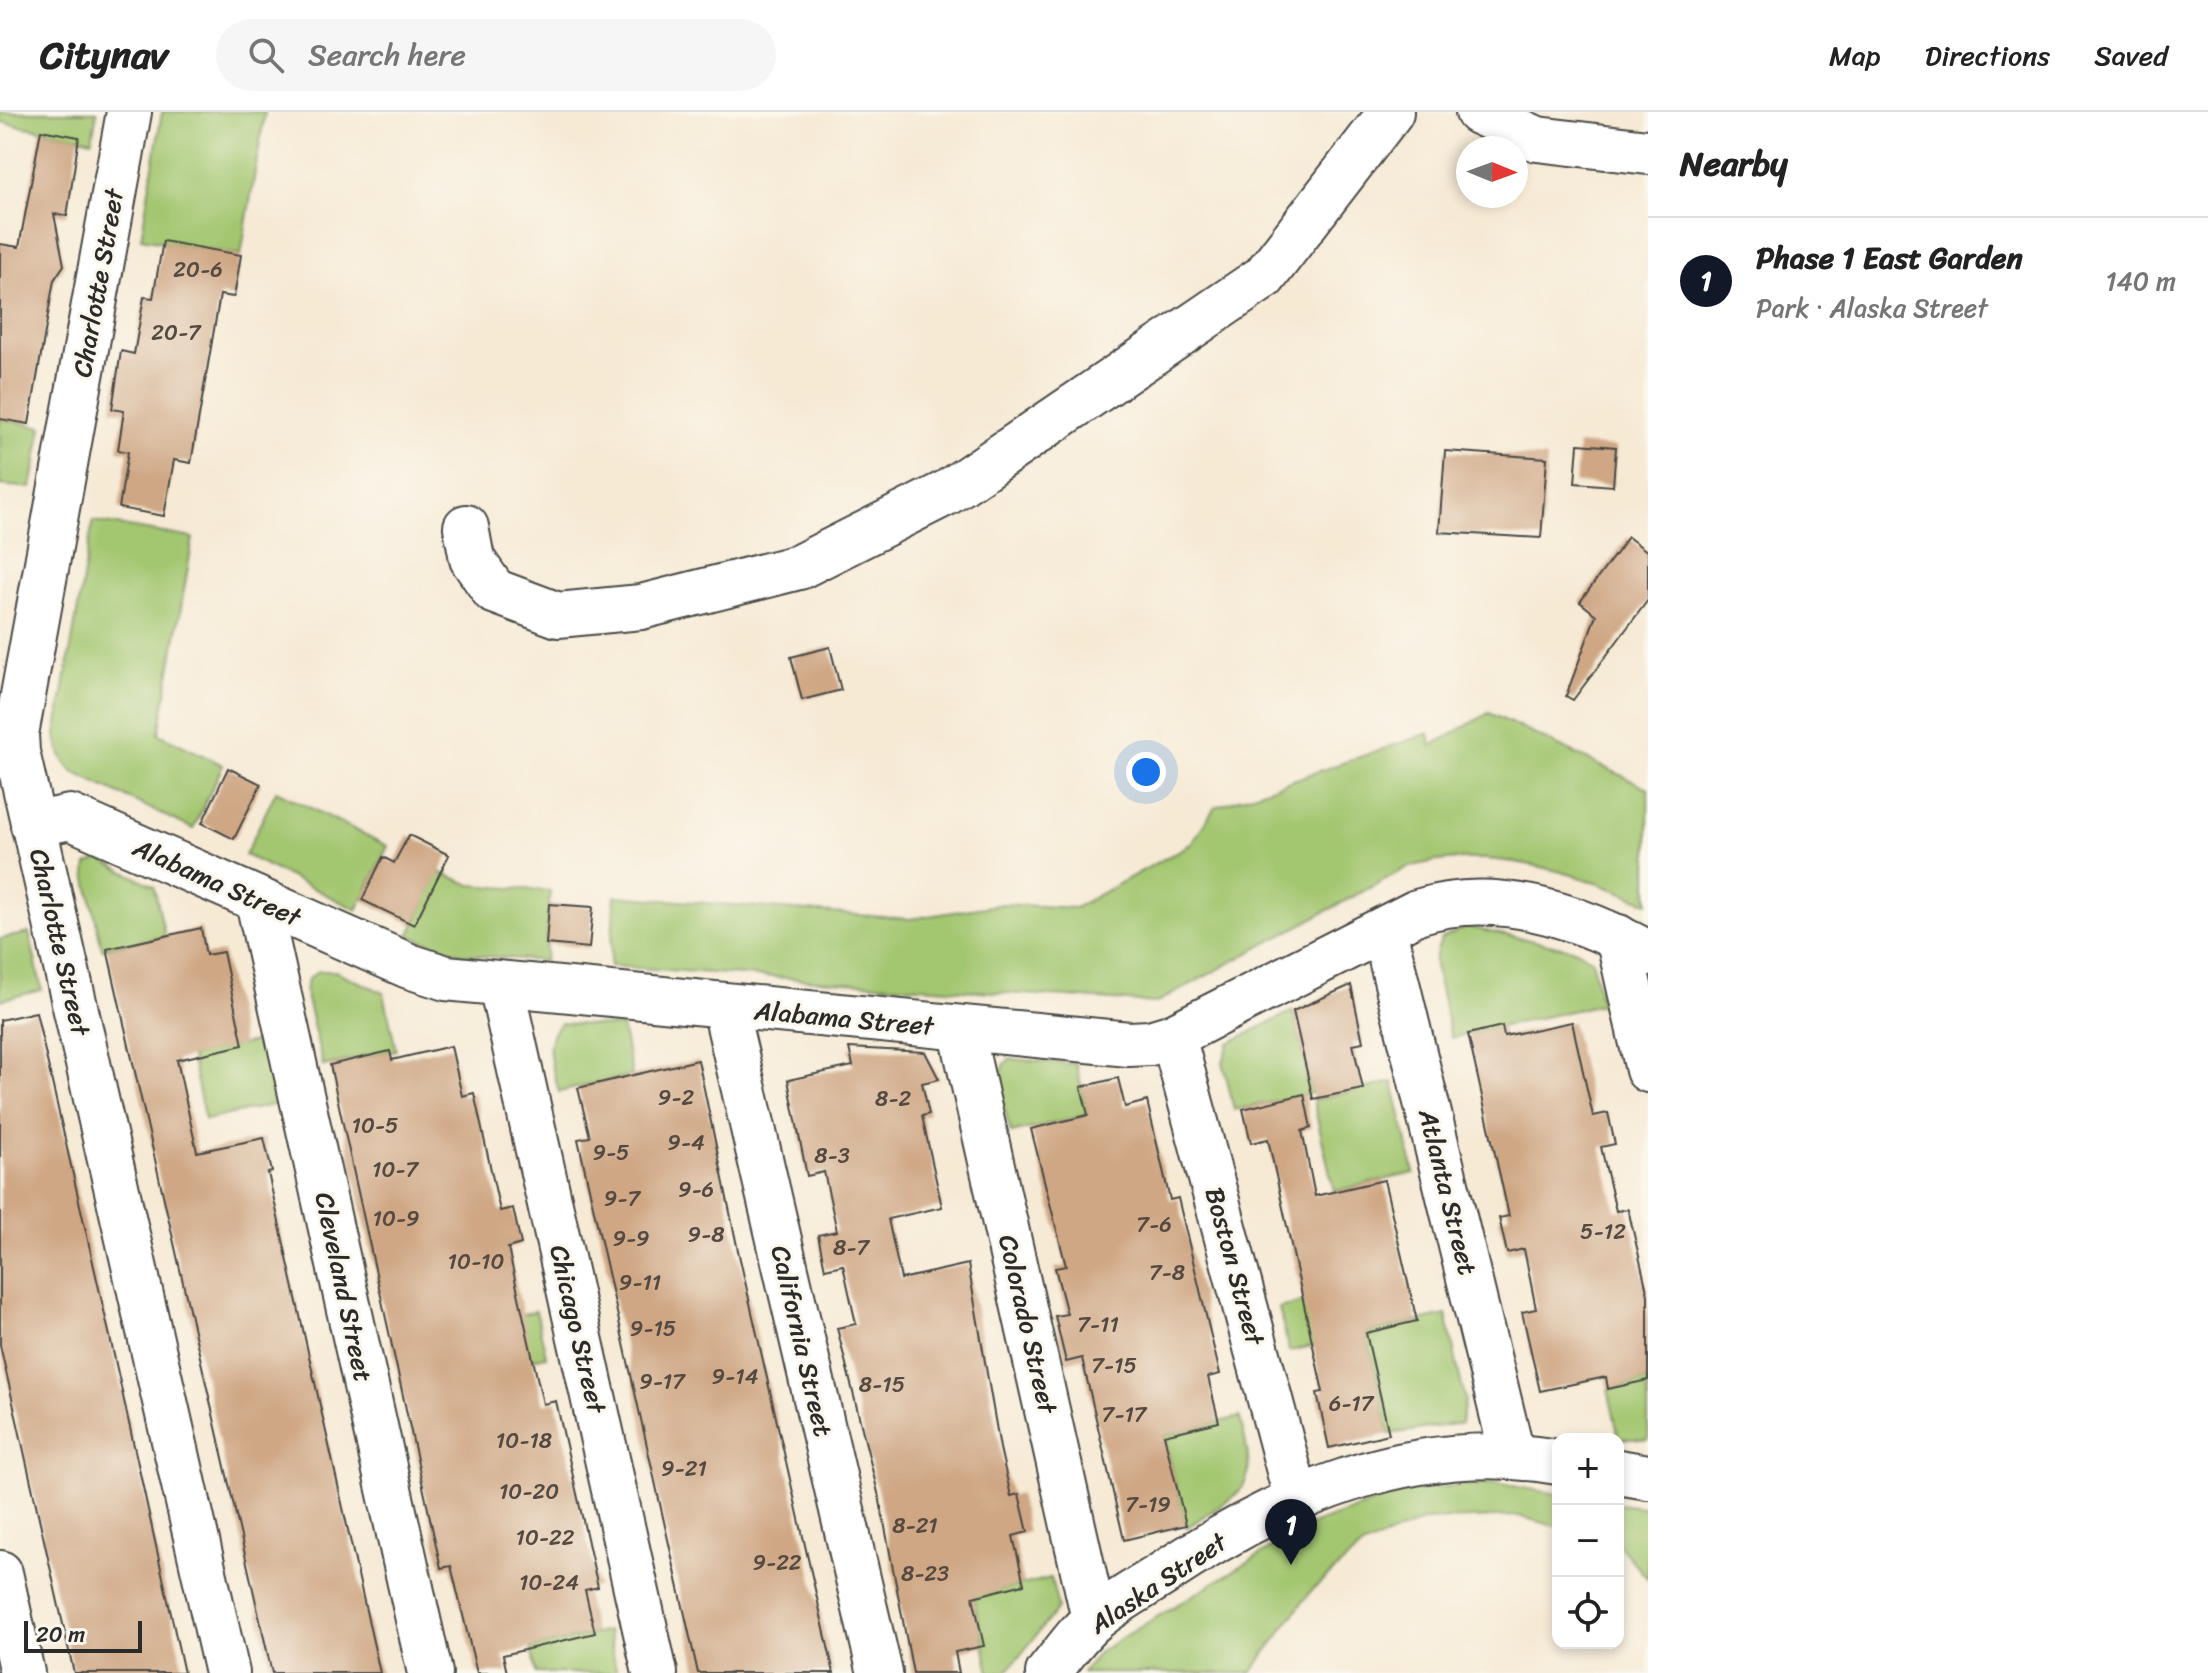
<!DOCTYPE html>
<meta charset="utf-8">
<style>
:root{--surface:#fff;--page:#f6f6f6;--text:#222;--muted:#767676;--line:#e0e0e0;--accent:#111827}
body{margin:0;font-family:Sriracha,sans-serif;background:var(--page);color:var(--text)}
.controls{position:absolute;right:24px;bottom:24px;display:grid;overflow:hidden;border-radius:16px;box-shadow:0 4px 12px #0003}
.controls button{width:72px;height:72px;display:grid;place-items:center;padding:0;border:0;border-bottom:2px solid var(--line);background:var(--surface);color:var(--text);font:40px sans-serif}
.compass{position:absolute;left:1456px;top:24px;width:72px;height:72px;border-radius:50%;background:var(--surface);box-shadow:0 4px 12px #0003;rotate:91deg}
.scale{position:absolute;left:24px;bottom:20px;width:118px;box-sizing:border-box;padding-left:8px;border:4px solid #2b2b2b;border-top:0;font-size:22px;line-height:28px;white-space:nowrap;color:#2b2b2b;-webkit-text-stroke:6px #fbf7ec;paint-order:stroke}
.you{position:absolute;left:1146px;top:660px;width:28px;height:28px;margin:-20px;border:6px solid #fff;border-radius:50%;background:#1a73e8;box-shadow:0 0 0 12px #1a73e833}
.badge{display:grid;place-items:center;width:52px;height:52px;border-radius:50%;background:var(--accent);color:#fff;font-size:26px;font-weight:700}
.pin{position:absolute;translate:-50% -66px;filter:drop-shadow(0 2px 4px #0008)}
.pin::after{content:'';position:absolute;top:42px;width:28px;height:24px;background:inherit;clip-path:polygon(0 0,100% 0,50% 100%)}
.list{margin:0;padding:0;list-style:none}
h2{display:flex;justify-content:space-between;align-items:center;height:104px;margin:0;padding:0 32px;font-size:34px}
h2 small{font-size:26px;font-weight:400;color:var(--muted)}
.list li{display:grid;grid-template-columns:52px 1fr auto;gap:24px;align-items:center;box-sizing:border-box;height:128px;padding:0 32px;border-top:2px solid var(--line)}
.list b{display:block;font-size:30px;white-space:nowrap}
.list p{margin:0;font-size:26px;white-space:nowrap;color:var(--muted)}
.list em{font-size:26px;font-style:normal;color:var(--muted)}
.icon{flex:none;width:44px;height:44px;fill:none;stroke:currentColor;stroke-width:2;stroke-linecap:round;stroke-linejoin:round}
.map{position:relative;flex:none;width:1648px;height:1561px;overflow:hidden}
header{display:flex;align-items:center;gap:48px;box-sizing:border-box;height:112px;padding:0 40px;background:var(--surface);border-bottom:2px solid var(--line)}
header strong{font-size:38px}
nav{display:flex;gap:44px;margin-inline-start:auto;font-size:28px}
.search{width:560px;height:72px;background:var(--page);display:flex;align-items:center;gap:20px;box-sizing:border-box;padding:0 28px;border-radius:44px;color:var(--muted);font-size:30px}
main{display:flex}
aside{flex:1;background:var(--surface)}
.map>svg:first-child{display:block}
.green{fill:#a3c670;stroke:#67784e;stroke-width:2}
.building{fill:#cfa785}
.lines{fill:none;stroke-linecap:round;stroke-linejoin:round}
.minor-casing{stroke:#494844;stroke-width:48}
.minor{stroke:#fff;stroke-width:44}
.labels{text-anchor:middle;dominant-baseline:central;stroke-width:6;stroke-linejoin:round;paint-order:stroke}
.number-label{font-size:22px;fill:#544a42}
.street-label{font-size:26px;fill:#2b2b2b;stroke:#fbf7ec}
</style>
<header>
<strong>Citynav</strong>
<div class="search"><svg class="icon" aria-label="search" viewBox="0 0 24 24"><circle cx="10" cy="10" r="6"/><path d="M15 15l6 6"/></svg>Search here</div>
<nav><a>Map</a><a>Directions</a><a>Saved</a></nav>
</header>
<main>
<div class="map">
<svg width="1648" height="1561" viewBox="0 0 1648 1561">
<rect width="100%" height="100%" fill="#fbf7ec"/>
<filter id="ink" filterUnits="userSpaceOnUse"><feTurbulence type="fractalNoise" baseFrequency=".0125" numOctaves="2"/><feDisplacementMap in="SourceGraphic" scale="16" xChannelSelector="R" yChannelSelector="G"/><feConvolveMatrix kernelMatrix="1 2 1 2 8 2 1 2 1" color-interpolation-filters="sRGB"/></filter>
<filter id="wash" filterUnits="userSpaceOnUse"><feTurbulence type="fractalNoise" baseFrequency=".006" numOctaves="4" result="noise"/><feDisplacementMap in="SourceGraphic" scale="32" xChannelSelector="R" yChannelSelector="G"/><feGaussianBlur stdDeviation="1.8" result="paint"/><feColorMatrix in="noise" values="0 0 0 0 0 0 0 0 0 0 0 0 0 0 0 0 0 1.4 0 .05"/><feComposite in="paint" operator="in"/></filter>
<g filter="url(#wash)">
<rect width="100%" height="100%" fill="#f6ead5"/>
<!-- green -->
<g class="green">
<path d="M0,0H97L92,28L0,10Z"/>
<path d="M162,0H265L241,143L141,126Z"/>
<path d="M0,307L42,315L31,376L0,373Z"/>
<path d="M93,409L193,426L159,622L223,653L193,717L73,660C62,649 58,639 56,622Z"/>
<path d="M1489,601L1648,676V791C1573,759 1486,732 1406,756L1156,891L610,854L615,784L910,807L1003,792L1075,796L1191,732L1215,695L1429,621L1431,634Z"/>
<path d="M276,679L388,734L357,798L245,743Z"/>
<path d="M99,747L154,774L165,824L102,837L86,762L87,753Z"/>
<path d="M439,760L471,773L550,779L545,849L462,842L409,824Z"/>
<path d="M1467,815L1577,838L1592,848L1601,892L1451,926L1434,849L1441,827Z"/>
<path d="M29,821L42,878L0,888V827Z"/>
<path d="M318,859H335L384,881L396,938L323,954L305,879L308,867Z"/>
<path d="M1293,899L1312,981L1234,998L1223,950L1229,931Z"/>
<path d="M561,911L622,915L632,963L559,980C553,956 540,929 561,911Z"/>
<path d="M263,928L277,992L205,1008L191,944Z"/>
<path d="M1010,947L1076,952L1088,1003L1011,1021C1006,999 989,964 1010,947Z"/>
<path d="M1393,970L1414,1061L1334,1079L1313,988Z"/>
<path d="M1356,1177L1366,1221L1446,1203L1465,1288L1461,1311L1389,1322L1366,1222L1289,1239L1279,1196Z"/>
<path d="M536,1199L546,1244L469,1262L459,1216Z"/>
<path d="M1648,1268V1328L1619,1326L1608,1277Z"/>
<path d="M1240,1305C1259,1382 1248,1374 1186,1416L1164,1323Z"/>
<path d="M1495,1371L1558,1382V1415L1518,1404L1425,1408L1362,1435L1310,1480L1251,1561H1082L1099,1540L1306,1415L1411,1377Z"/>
<path d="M1618,1392L1648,1396V1467L1618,1432Z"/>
<path d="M1051,1466L1058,1496L1006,1561H990L973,1484Z"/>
<path d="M608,1519L617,1561H536L531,1536Z"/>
</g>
<g id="blocks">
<!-- building -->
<g class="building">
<path d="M41,18L79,25L67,104L54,102L64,153L54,168L29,312L0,307V132L19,135Z"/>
<path d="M163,129L241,143L234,185L220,183L191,351L174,348L164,404L119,396L128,340L118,338L124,299L112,297L121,239L134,242L144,185L153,186Z"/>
<path d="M1578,332L1616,335L1613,374L1575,371Z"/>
<path d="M1445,339L1547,346L1541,426L1439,420Z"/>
<path d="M1628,425L1648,440V488L1573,588L1566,584L1596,503L1580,490Z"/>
<path d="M830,535L841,578L802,588L791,545Z"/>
<path d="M228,656L261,672L234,727L202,711Z"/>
<path d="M409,723L449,743L414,813L362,788L383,745L394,751Z"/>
<path d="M549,792L593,795L589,836L546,832Z"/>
<path d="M201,816L206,843L223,840L243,933L177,948L197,1040L264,1026L272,1060L268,1061L380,1561H272L107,837Z"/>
<path d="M1351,873L1363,930L1353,932L1363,977L1313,987L1293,899Z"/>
<path d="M36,900L110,1225L184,1561H74L0,1233V908Z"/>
<path d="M1572,910L1593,1004L1608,1001L1615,1032L1601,1035L1616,1099L1628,1097L1648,1183V1268L1608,1277L1606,1265L1540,1279L1522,1200L1536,1197L1524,1137L1507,1141L1499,1106L1509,1104L1468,922L1502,914L1504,924Z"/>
<path d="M451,934L462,984L474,981L500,1099L513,1096L521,1132L508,1136L543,1292L556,1289L598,1475L585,1478L595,1521L503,1543L507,1561H477L451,1454L441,1456L330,953L390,939L392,948Z"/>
<path d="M849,936L925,940L939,967L922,971L929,1002L922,1004L942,1095L888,1107L901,1167L968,1152L1000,1336L1011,1384L1019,1382L1028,1420L1013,1424L1024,1472L973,1485L984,1534L955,1540L959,1561H913L880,1389L837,1216L856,1212L843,1153L825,1157L818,1123L837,1119L824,1060L807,1064L788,968L853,954Z"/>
<path d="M698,948L737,1134L834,1561H698L578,1027L590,1025L578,976Z"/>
<path d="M1118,966L1125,995L1147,989L1170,1088L1178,1086L1220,1262L1208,1265L1219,1310L1164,1323L1186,1413L1124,1428L1082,1246L1066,1250L1055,1204L1067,1202L1055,1156L1066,1154L1031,1017L1088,1003L1081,975Z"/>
<path d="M1304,982L1311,1016L1302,1019L1315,1084L1384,1068L1417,1209L1366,1221L1389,1322L1329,1336L1317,1281L1323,1280L1268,1027L1251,1031L1243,997Z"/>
</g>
</g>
</g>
<g filter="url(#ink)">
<use href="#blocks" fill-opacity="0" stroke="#494844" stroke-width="2"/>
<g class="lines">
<defs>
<g id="minor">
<path d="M129,0L16,622L17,640L227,1561"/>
<path d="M1478,0L1537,27L1648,40"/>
<path d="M466,415L472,447L494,479L558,503L641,495L799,455L948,380L1264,165L1391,0"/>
<path d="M33,713L70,705L409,854L446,866L1129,932L1150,931L1173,924L1417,800C1495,775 1580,804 1648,841"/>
<path d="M258,789L430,1561"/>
<path d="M1384,818L1512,1342"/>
<path d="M1618,825L1648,958"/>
<path d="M501,873L655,1561"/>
<path d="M725,896L880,1561"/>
<path d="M961,916L1094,1507"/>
<path d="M1173,924L1296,1385"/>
<path d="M1618,1360L1648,1365"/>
<path d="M0,1461L22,1561"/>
<path d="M1048,1561C1063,1543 1078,1520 1096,1506C1117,1489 1141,1476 1163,1462C1282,1383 1412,1325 1558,1350"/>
</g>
</defs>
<!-- minor casing -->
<use href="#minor" class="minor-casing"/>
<!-- minor -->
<use href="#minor" class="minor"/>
</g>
</g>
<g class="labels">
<!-- number labels -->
<g class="number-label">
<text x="198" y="157">20-6</text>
<text x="176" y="220">20-7</text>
<text x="676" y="985">9-2</text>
<text x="893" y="986">8-2</text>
<text x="375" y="1013">10-5</text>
<text x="686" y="1030">9-4</text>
<text x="611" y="1040">9-5</text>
<text x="832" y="1043">8-3</text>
<text x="395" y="1057">10-7</text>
<text x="696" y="1077">9-6</text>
<text x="622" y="1086">9-7</text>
<text x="396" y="1106">10-9</text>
<text x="1154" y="1112">7-6</text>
<text x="1603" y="1119">5-12</text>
<text x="706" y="1122">9-8</text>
<text x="631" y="1126">9-9</text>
<text x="851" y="1135">8-7</text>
<text x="476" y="1149">10-10</text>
<text x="1167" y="1160">7-8</text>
<text x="640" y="1170">9-11</text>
<text x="1098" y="1212">7-11</text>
<text x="653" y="1216">9-15</text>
<text x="1114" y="1253">7-15</text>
<text x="735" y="1264">9-14</text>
<text x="662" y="1269">9-17</text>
<text x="882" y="1272">8-15</text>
<text x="1351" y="1291">6-17</text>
<text x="1124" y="1302">7-17</text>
<text x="524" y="1328">10-18</text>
<text x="684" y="1356">9-21</text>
<text x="529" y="1379">10-20</text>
<text x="1148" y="1392">7-19</text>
<text x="915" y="1413">8-21</text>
<text x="545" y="1425">10-22</text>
<text x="777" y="1450">9-22</text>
<text x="925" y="1461">8-23</text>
<text x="549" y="1470">10-24</text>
</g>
<!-- street labels -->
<g class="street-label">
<text transform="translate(98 171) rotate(-80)">Charlotte Street</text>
<text transform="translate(217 770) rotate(24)">Alabama Street</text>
<text transform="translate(60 830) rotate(77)">Charlotte Street</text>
<text transform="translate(844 906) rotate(5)">Alabama Street</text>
<text transform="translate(1448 1080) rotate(76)">Atlanta Street</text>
<text transform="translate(1235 1154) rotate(75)">Boston Street</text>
<text transform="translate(344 1175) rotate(78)">Cleveland Street</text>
<text transform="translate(1028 1212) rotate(77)">Colorado Street</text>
<text transform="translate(578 1217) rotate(77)">Chicago Street</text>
<text transform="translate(802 1229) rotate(77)">California Street</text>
<text transform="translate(1158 1471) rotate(-34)">Alaska Street</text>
</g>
</g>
</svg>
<div class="controls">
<button>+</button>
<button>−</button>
<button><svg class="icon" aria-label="locate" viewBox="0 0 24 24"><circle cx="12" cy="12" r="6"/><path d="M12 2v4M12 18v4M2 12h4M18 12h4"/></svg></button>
</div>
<svg class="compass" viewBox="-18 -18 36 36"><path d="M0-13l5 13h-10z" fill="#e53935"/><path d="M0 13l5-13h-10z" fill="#767676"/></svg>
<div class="scale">20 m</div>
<div class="you"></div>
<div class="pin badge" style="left:1291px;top:1453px">1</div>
</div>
<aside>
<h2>Nearby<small></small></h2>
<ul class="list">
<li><span class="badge">1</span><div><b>Phase 1 East Garden</b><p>Park · Alaska Street</p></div><em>140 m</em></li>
</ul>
</aside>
</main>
